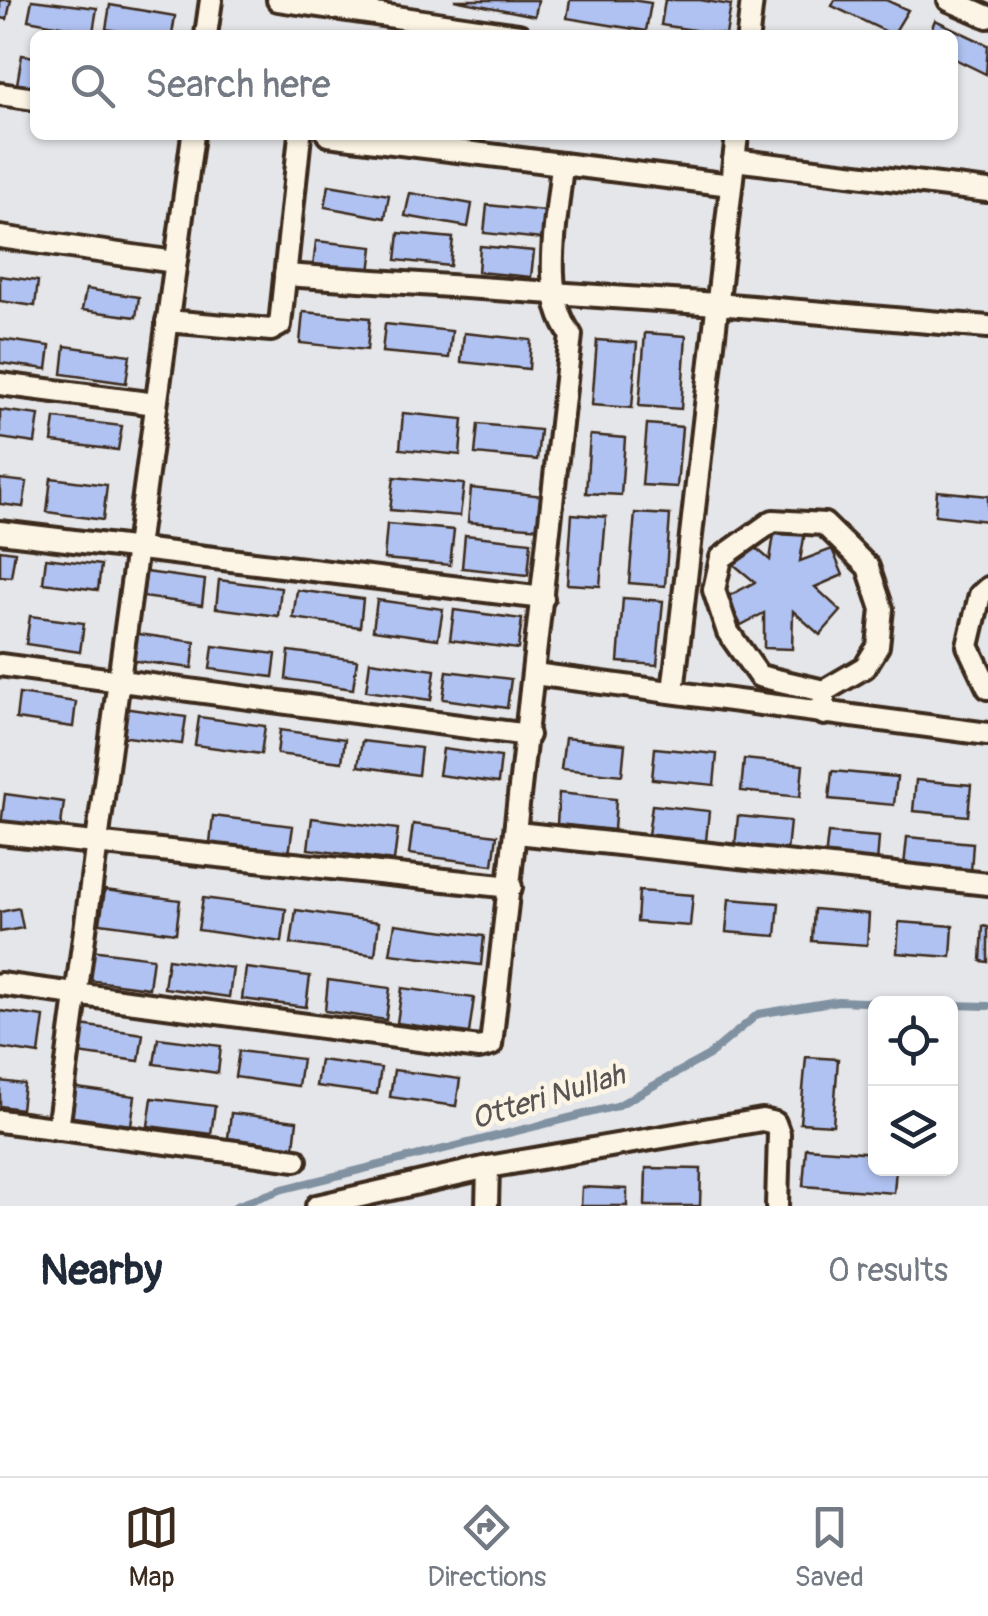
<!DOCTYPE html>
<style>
:root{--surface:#fff;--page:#f2f2f3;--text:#1f2937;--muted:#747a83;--line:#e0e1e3;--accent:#3b2a1e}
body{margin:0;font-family:Pangolin,sans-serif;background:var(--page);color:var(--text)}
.controls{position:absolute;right:30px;bottom:30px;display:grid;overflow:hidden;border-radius:15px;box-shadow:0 2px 8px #0004}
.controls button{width:90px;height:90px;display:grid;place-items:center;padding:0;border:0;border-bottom:2px solid var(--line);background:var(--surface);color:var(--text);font:50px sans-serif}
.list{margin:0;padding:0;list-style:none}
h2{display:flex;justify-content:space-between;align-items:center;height:130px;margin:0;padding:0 40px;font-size:42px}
h2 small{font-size:32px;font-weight:400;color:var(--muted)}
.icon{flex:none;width:55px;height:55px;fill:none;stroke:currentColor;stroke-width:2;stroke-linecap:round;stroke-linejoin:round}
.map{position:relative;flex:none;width:988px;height:1206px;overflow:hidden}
.search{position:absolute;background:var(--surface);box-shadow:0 2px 8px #0004;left:30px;right:30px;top:30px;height:110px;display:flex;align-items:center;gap:25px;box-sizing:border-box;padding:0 35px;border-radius:15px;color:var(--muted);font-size:38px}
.sheet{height:270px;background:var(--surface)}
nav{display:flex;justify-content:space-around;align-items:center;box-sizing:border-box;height:140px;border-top:2px solid var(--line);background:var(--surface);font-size:28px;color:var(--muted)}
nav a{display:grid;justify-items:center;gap:5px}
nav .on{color:var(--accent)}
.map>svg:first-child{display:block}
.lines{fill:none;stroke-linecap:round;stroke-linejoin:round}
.stream{stroke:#8091a1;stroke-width:8}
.building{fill:#b0c2f1;stroke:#3b2a1e;stroke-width:2.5}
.minor-casing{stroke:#3b2a1e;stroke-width:28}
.minor{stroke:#fcf5e5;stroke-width:20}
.labels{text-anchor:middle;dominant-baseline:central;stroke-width:9;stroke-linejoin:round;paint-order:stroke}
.water-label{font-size:30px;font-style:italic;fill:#585554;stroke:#fcf5e5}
</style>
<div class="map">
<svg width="988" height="1206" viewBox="0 0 988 1206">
<rect width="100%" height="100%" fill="#e5e6e9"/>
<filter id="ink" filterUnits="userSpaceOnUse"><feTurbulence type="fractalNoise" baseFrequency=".01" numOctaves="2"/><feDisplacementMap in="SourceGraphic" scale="20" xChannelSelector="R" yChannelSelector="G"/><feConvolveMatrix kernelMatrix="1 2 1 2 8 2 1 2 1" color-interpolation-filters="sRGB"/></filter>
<g filter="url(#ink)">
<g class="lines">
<!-- stream -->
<g class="stream">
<path d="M950,1005L988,1006"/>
<path d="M236,1206L283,1189L617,1106L709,1055L758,1014L838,1001L917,1004"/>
</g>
</g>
<!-- building -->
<g class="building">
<path d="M0,0H11L7,19L0,18Z"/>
<path d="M32,0L97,8L93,32L28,20Z"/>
<path d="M454,0H538L535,16Z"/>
<path d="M570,0H631L651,3L646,31L567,18Z"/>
<path d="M665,0H700L731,5L726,35L661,25Z"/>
<path d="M835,0H886L908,10L893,35L832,6Z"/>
<path d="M110,5L175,16L172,35H139L106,29Z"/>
<path d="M935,20L988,45L986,74L953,58V35H929Z"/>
<path d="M22,55L35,57V87L17,84Z"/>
<path d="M329,185L389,195L385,218L325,207Z"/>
<path d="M410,193L472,204L468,227L405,216Z"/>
<path d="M487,205L554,212L551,240L484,233Z"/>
<path d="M399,233L453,238L450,266L396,260Z"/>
<path d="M316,241L373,247L370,273L313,267Z"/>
<path d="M480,246L534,251L531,277L478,272Z"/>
<path d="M0,276L38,281L35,306L0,301Z"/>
<path d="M86,289L139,297L136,317L82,310Z"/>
<path d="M303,312L370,318L367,350L300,343Z"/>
<path d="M385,324L452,331L449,358L382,352Z"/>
<path d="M464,333L531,340L529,369L461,362Z"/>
<path d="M645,333L686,336L681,409L639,406Z"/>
<path d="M0,339L50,346L47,369L0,363Z"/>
<path d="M597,340L637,343L632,408L592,405Z"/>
<path d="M65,346L130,355L126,383L62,374Z"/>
<path d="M0,410L39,415L35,443L0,438Z"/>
<path d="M403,413L463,419L460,455L400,449Z"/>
<path d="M55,418L122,426L118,450L52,442Z"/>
<path d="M478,424L540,430L537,460L475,454Z"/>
<path d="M647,424L682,427L677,487L642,485Z"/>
<path d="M590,435L625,438L621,495L586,493Z"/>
<path d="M394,477L464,484L460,516L390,510Z"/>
<path d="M51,478L107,485L103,520L47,512Z"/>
<path d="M0,479L27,482L23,507L0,504Z"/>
<path d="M471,488L544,496L541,528L468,522Z"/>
<path d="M937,491L988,496V521L935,515Z"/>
<path d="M635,513L670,515L665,586L629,583Z"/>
<path d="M572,514L606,517L600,586L567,584Z"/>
<path d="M387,524L454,530L450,565L384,559Z"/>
<path d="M775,528L805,532L800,561L832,549L843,575L815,587L841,611L820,635L793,611L792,649L764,648V613L741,625L727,597L755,582L732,563L750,543L770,560Z"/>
<path d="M465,535L531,542L528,575L462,568Z"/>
<path d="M0,550L15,552L11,577L0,576Z"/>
<path d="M46,558L101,565L98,590L43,583Z"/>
<path d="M146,572L205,580L202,605L143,597Z"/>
<path d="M219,580L281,588L278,616L216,608Z"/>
<path d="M297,590L363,599L360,627L293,618Z"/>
<path d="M623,598L663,601L657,665L618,662Z"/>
<path d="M377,600L443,609L438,639L373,630Z"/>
<path d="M454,610L522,619L518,649L450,640Z"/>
<path d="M30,616L84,623L80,652L26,644Z"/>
<path d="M132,633L195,642L192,668L128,660Z"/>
<path d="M213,646L276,654L273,677L210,669Z"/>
<path d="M289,651L357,660L353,689L286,679Z"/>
<path d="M370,661L435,670L431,700L366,691Z"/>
<path d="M447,671L511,679L507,708L443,699Z"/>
<path d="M19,694L76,702L73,727L16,719Z"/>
<path d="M123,708L186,717L182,744L119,736Z"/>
<path d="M199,717L265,726L261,754L195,745Z"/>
<path d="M280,730L345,739L342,762L277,754Z"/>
<path d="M565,738L625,744L622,775L561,769Z"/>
<path d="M362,741L421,748L418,775L358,766Z"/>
<path d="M655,748L717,754L714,785L652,779Z"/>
<path d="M443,749L501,757L498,783L439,775Z"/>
<path d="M744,759L803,765L800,797L741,791Z"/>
<path d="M832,771L897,777L894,805L829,799Z"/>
<path d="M916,780L971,785L968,816L913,811Z"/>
<path d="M559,793L616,799L614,830L557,824Z"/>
<path d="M5,794L64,802L60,833L1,825Z"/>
<path d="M652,805L709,811L706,841L648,835Z"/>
<path d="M213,816L293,826L289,854L210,843Z"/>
<path d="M738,816L790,821L787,851L735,846Z"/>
<path d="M312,818L398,829L394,861L308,849Z"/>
<path d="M413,824L497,835L493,865L409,854Z"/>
<path d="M828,833L879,837L877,864L825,859Z"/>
<path d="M907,837L973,843L971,872L904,866Z"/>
<path d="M105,890L180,900L176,933L100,923Z"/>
<path d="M639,891L693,895L690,926L637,922Z"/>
<path d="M203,898L286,909L282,942L198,930Z"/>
<path d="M729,899L779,903L776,936L726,932Z"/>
<path d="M19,908L23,928L0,932V912Z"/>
<path d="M814,909L869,914L867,945L812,941Z"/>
<path d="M296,910L379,922L375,955L291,944Z"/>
<path d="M899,922L953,926L951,957L897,953Z"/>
<path d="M395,924L484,936L481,965L390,954Z"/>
<path d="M983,926L988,927V962L981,961Z"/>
<path d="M91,950L153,958L149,988L87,980Z"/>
<path d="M168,959L233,968L229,997L164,988Z"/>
<path d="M246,968L310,976L306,1007L242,999Z"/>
<path d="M328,980L390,988L386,1020L325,1011Z"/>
<path d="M402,988L474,998L469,1033L397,1023Z"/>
<path d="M0,1011L44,1017L39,1054L0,1048Z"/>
<path d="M81,1025L143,1034L139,1061L77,1053Z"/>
<path d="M158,1038L221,1046L218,1073L154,1064Z"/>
<path d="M239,1051L302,1059L298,1086L235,1077Z"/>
<path d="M806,1057L838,1059L833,1125L800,1123Z"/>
<path d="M320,1060L381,1068L377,1094L316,1086Z"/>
<path d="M394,1070L460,1079L456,1106L390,1097Z"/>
<path d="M0,1081L24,1084L21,1109L0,1106Z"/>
<path d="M70,1087L135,1096L131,1125L66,1116Z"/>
<path d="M152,1098L215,1106L211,1134L148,1126Z"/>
<path d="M231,1113L297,1121L294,1147L228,1138Z"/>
<path d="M806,1148L876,1153V1168H896L894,1193L803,1186Z"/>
<path d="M646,1168L701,1169L700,1206H645Z"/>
<path d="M582,1187L627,1189V1206H581Z"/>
</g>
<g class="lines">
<defs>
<g id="minor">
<path d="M278,0L519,35"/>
<path d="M949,0L988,17"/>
<path d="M206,35L211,0"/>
<path d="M748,35L752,0"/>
<path d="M0,94L35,99"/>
<path d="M328,135L731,185"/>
<path d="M734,160L988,191"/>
<path d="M0,237L175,262"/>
<path d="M285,275L717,304L988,327"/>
<path d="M167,321L271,330L280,325L300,135"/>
<path d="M0,384L156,404"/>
<path d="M0,532L543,598"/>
<path d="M988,588L980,595L968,646L988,688"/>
<path d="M0,665L528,735"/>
<path d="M534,674L988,734"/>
<path d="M824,691L865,667L878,646L882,609L868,567L824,524L773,521L721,558L714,590L728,632L759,676L824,691V714"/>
<path d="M673,692L737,135"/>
<path d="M0,833L511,887"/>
<path d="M517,833L988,884"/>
<path d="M0,984L479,1048L491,1045L571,335C539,292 558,215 562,164"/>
<path d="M0,1121L296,1160"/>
<path d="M58,1129L193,135"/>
<path d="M317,1206L488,1167L762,1120L775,1123L779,1134L777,1206"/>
<path d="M487,1206L488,1167"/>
</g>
</defs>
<!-- minor casing -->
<use href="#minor" class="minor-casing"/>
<!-- minor -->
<use href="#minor" class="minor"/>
</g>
</g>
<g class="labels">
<!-- water labels -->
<g class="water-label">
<text transform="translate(548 1097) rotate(-17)">Otteri Nullah</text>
</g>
</g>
</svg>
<div class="controls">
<button><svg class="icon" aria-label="locate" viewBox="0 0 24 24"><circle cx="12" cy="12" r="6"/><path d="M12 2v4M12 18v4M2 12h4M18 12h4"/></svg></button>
<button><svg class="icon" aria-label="layers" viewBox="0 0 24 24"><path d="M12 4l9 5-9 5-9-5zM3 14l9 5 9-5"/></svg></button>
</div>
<div class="search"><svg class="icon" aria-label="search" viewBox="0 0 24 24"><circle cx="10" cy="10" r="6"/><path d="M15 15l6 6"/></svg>Search here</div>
</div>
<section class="sheet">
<h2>Nearby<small>0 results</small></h2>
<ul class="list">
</ul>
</section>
<nav>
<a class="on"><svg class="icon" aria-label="map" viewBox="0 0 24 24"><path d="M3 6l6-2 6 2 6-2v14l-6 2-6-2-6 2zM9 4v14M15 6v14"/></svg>Map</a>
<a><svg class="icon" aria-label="directions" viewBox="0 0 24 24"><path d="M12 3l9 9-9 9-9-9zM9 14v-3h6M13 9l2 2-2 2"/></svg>Directions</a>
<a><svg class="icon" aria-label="saved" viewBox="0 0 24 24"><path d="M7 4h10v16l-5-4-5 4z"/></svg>Saved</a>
</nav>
